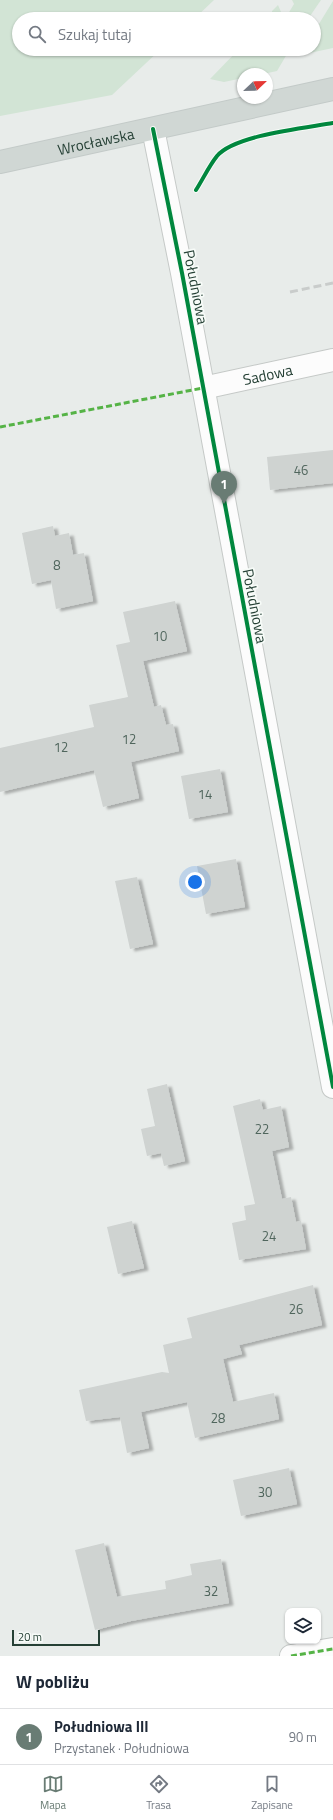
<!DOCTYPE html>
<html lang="pl">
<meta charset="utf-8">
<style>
:root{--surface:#fff;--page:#f6f6f7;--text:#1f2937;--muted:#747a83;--line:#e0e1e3;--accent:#697c74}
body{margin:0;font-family:"Titillium Web",sans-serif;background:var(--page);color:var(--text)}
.controls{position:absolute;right:12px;bottom:12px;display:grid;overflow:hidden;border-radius:8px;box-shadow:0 1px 3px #0004}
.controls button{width:36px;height:36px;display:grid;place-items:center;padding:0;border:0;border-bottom:1px solid var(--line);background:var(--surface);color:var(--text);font:20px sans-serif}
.compass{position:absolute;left:237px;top:68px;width:36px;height:36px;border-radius:50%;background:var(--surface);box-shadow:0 1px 3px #0004;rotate:67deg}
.scale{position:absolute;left:12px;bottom:10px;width:88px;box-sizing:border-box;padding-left:4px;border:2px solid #254035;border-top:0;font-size:11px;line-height:14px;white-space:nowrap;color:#254035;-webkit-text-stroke:3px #f7fbf8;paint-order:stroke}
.you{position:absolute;left:195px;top:882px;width:14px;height:14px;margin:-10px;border:3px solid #fff;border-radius:50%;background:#1a73e8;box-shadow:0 0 0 6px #1a73e833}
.badge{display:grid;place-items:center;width:26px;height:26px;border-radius:50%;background:var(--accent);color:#fff;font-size:13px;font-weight:700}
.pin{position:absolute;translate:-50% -33px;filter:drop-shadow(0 1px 2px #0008)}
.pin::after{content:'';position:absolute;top:21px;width:14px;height:12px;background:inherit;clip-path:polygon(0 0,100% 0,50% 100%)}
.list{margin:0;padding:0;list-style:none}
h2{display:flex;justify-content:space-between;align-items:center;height:52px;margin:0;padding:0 16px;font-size:17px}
h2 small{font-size:13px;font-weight:400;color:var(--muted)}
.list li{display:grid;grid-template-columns:26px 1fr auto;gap:12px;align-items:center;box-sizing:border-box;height:56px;padding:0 16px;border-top:1px solid var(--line)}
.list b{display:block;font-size:15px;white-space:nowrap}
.list p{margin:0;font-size:13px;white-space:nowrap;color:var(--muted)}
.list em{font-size:13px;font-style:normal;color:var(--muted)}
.icon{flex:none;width:22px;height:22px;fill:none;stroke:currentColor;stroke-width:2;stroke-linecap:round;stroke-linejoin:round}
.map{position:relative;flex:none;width:333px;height:1656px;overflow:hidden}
.search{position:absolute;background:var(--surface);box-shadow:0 1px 3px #0004;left:12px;right:12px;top:12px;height:44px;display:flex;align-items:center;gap:10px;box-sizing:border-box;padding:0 14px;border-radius:22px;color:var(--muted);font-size:15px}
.sheet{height:108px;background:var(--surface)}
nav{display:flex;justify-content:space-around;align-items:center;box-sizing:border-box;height:56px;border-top:1px solid var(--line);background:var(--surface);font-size:11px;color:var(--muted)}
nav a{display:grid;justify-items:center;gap:2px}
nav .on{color:var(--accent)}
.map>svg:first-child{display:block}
.green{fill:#d2e4d5}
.building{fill:#cfd3d1;filter:url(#shadow)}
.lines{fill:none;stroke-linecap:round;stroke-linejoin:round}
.minor-casing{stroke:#c5c9c7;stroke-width:24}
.major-casing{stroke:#c3cac8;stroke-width:24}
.minor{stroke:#fcfcfc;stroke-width:22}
.major{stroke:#d0d7d4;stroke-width:22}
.rail{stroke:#c9cccb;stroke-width:3;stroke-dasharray:8 4;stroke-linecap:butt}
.quiet{stroke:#55b346;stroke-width:3;stroke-dasharray:6 3;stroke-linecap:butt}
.cycleway-casing{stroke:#f7fbf8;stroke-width:6}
.cycleway{stroke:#00873e;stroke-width:4}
.labels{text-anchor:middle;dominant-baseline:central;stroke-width:3.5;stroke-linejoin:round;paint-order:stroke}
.number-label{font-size:13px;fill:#50665d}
.street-label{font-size:15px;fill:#254035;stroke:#f7fbf8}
</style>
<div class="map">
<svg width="333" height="1656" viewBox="0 0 333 1656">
<defs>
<filter id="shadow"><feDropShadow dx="4.5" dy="2.5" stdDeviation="1" flood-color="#0004"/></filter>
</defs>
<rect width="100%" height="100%" fill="#e8ecea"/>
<!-- green -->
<g class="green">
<path d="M0,0H214L194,19H19V49H161L112,95L0,116Z"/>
<path d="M292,0H321L308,19H272V11L278,5L281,12L288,14L294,4Z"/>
<path d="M333,1V48L300,55L303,49H314V32Z"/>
<path d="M239,49H290L277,71L263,74H243V78L224,82L210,79Z"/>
</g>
<!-- building -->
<g class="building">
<path d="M333,450V483L270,490L267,457Z"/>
<path d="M53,526L55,536L69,533L73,555L84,553L93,601L56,609L51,580L32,584L22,533Z"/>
<path d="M175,601L187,651L143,661L154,707L161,705L166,725L173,724L179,751L131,762L139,798L103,807L94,770L0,792V748L94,727L89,705L128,697L116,645L130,642L123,612Z"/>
<path d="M220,769L228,812L189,819L181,776Z"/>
<path d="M236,859L245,907L206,914L197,866Z"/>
<path d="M137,877L153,944L130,949L115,881Z"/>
<path d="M167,1084L185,1161L164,1166L161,1153L147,1156L141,1129L155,1126L147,1089Z"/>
<path d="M260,1099L263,1110L281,1106L289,1147L272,1151L282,1199L291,1197L296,1222L301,1221L306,1249L239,1260L232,1223L246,1220L244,1206L255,1204L233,1106Z"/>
<path d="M132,1221L144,1268L118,1274L107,1227Z"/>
<path d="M313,1285L322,1325L239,1345L242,1354L223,1359L233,1402L274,1393L279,1419L195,1438L187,1402L141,1412L149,1448L127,1453L120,1417L86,1421L79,1390L162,1372L169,1373L163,1345L192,1338L187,1318Z"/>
<path d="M289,1468L297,1504L241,1516L233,1480Z"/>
<path d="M104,1543L117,1597L166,1589L165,1581L192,1575L190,1564L221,1559L229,1603L131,1621L95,1630L75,1550Z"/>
</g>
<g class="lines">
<defs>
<g id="minor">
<path d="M153,129L182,273L333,1087"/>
<path id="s1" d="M203,388L333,360"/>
<path d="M291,1656L333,1649"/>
</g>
<g id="major">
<path id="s2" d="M0,162L333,89"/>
</g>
</defs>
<!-- minor casing -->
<use href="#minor" class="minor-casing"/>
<!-- major casing -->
<use href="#major" class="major-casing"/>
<!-- minor -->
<use href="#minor" class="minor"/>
<!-- major -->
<use href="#major" class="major"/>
<!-- rail -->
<path class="rail" d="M290,292L333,283"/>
<!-- quiet -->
<g class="quiet">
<path d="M0,427L203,388"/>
<path d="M291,1656L333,1649"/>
</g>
<defs>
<g id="cycleway">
<path d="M153,129L182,273L333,1087"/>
<path d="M196,190C203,179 209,166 217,156C235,135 305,128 333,123"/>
</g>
</defs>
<!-- cycleway casing -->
<use href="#cycleway" class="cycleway-casing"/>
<!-- cycleway -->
<use href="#cycleway" class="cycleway"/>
</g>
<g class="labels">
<!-- number labels -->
<g class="number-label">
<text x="301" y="470">46</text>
<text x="57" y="565">8</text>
<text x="160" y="636">10</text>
<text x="129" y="739">12</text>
<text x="61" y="747">12</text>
<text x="205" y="794">14</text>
<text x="262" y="1129">22</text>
<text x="269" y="1236">24</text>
<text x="296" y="1309">26</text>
<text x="218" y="1418">28</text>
<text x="265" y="1492">30</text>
<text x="211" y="1591">32</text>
</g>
<!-- street labels -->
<g class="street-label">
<text stroke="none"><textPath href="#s2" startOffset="98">Wrocławska</textPath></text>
<text transform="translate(196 287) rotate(79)">Południowa</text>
<text stroke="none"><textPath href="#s1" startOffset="66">Sadowa</textPath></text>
<text transform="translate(255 606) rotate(79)">Południowa</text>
</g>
</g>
</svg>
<div class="controls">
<button><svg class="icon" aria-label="layers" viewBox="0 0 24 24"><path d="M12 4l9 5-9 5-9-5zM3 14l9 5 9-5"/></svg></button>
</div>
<svg class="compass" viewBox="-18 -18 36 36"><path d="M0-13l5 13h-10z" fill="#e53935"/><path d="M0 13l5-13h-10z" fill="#747a83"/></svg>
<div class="scale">20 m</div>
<div class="you"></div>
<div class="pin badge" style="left:224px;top:504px">1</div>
<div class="search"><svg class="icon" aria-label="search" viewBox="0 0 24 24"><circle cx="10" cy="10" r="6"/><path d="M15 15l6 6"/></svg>Szukaj tutaj</div>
</div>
<section class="sheet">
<h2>W pobliżu<small></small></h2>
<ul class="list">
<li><span class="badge">1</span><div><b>Południowa III</b><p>Przystanek · Południowa</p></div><em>90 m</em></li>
</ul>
</section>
<nav>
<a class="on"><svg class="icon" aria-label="map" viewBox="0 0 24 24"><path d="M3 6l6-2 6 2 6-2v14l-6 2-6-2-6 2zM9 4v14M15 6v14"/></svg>Mapa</a>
<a><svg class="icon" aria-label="directions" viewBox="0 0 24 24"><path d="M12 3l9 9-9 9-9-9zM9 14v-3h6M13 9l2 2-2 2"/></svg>Trasa</a>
<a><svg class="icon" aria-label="saved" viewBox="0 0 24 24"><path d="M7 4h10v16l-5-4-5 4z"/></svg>Zapisane</a>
</nav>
